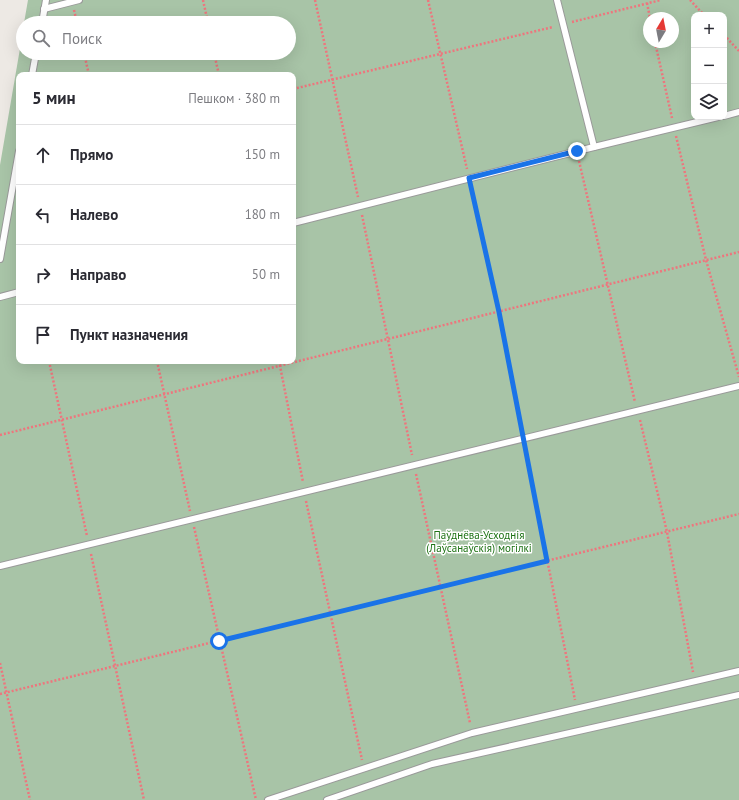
<!DOCTYPE html>
<html lang="ru">
<meta charset="utf-8">
<style>
:root{--surface:#fff;--page:#f7f7f7;--text:#2b2b33;--muted:#7c7c81;--line:#e1e1e2}
body{margin:0;font-family:"PT Sans",sans-serif;background:var(--page);color:var(--text)}
.controls{position:absolute;right:12px;top:12px;display:grid;overflow:hidden;border-radius:8px;box-shadow:0 4px 16px #0002}
.controls button{width:36px;height:36px;display:grid;place-items:center;padding:0;border:0;border-bottom:1px solid var(--line);background:var(--surface);color:var(--text);font:20px sans-serif}
.compass{position:absolute;left:643px;top:12px;width:36px;height:36px;border-radius:50%;background:var(--surface);box-shadow:0 4px 16px #0002;rotate:10deg}
.stop{position:absolute;width:12px;height:12px;margin:-9px;border:3px solid #1a73e8;border-radius:50%;background:#fff}
.stop.end{background:#1a73e8;border-color:#fff;box-shadow:0 1px 4px #0008}
.list{margin:0;padding:0;list-style:none}
h2{display:flex;justify-content:space-between;align-items:center;height:52px;margin:0;padding:0 16px;font-size:17px}
h2 small{font-size:13px;font-weight:400;color:var(--muted)}
.list li{display:grid;grid-template-columns:26px 1fr auto;gap:12px;align-items:center;box-sizing:border-box;height:60px;padding:0 16px;border-top:1px solid var(--line)}
.list b{display:block;font-size:15px;white-space:nowrap}
.list em{font-size:13px;font-style:normal;color:var(--muted)}
.icon{flex:none;width:22px;height:22px;fill:none;stroke:currentColor;stroke-width:2;stroke-linecap:round;stroke-linejoin:round}
.map{position:relative;flex:none;width:739px;height:800px;overflow:hidden}
.search{position:absolute;background:var(--surface);box-shadow:0 4px 16px #0002;left:16px;top:16px;width:280px;height:44px;display:flex;align-items:center;gap:10px;box-sizing:border-box;padding:0 14px;border-radius:22px;color:var(--muted);font-size:15px}
.panel{position:absolute;background:var(--surface);box-shadow:0 4px 16px #0002;left:16px;top:72px;width:280px;height:292px;border-radius:8px}
.map>svg:first-child{display:block}
.cemetery{fill:#a8c4a7;fill-rule:evenodd}
.lines{fill:none;stroke-linecap:round;stroke-linejoin:round}
.service-casing{stroke:#9a9a9a;stroke-width:8}
.path{stroke:#ee757d;stroke-width:2.5;stroke-dasharray:2 2;stroke-linecap:butt}
.service{stroke:#fff;stroke-width:6}
.route{stroke:#1a73e8;stroke-width:5}
.labels{text-anchor:middle;dominant-baseline:central;stroke-width:3;stroke-linejoin:round;paint-order:stroke}
.park-label{font-size:11px;fill:#1d7214;stroke:#fff}
</style>
<div class="map">
<svg width="739" height="800" viewBox="0 0 739 800">
<rect width="100%" height="100%" fill="#ede9e4"/>
<!-- cemetery -->
<path class="cemetery" d="M28,0H739V800H0V165L23,31V53H289V23H24ZM694,15H724V117H694ZM649,18H673V42H649ZM19,75H293V361H19Z"/>
<g class="lines">
<defs>
<g id="service">
<path d="M557,0L594,147"/>
<path d="M44,9L79,0"/>
<path d="M42,23L46,0"/>
<path d="M32,75L36,53"/>
<path d="M724,116L739,112"/>
<path d="M293,223L594,147L718,117"/>
<path d="M0,259L19,151"/>
<path d="M0,297L19,292"/>
<path d="M0,566L739,386"/>
<path d="M268,800L472,733L739,671"/>
<path d="M327,800L432,764L739,695"/>
</g>
</defs>
<!-- service casing -->
<use href="#service" class="service-casing"/>
<!-- path -->
<g class="path">
<path d="M203,0L208,23"/>
<path d="M315,0L358,197"/>
<path d="M428,0L467,169"/>
<path d="M690,0L704,15"/>
<path d="M647,3L650,18"/>
<path d="M74,10L77,23"/>
<path d="M572,22L661,0"/>
<path d="M724,35L739,51"/>
<path d="M655,42L672,118"/>
<path d="M84,53L89,75"/>
<path d="M214,53L219,75"/>
<path d="M293,89L553,27"/>
<path d="M676,136L706,260L739,377"/>
<path d="M579,161L635,402"/>
<path d="M471,188L499,312L521,429"/>
<path d="M362,215L412,455"/>
<path d="M49,361L87,536"/>
<path d="M157,361L190,511"/>
<path d="M279,361L303,482"/>
<path d="M640,420L667,532L693,672"/>
<path d="M0,435L739,252"/>
<path d="M525,448L575,700"/>
<path d="M416,474L470,723"/>
<path d="M306,501L362,760"/>
<path d="M194,527L256,800"/>
<path d="M91,554L144,800"/>
<path d="M0,663L30,800"/>
<path d="M0,694L739,514"/>
</g>
<!-- service -->
<use href="#service" class="service"/>
</g>
<g class="lines">
<!-- route -->
<path class="route" d="M219,641L547,561L499,312L469,178L577,151"/>
</g>
<g class="labels">
<!-- park labels -->
<g class="park-label">
<text x="479" y="535">Паўднёва-Усходнія<tspan x="479" dy="13">(Лаўсанаўскія) могілкі</tspan></text>
</g>
</g>
</svg>
<div class="controls">
<button>+</button>
<button>−</button>
<button><svg class="icon" aria-label="layers" viewBox="0 0 24 24"><path d="M12 4l9 5-9 5-9-5zM3 14l9 5 9-5"/></svg></button>
</div>
<svg class="compass" viewBox="-18 -18 36 36"><path d="M0-13l5 13h-10z" fill="#e53935"/><path d="M0 13l5-13h-10z" fill="#7c7c81"/></svg>
<div class="stop" style="left:219px;top:641px"></div>
<div class="stop end" style="left:577px;top:151px"></div>
<div class="search"><svg class="icon" aria-label="search" viewBox="0 0 24 24"><circle cx="10" cy="10" r="6"/><path d="M15 15l6 6"/></svg>Поиск</div>
<section class="panel">
<h2>5 мин<small>Пешком · 380 m</small></h2>
<ul class="list">
<li><svg class="icon" aria-label="ahead" viewBox="0 0 24 24"><path d="M12 20V5M6 11l6-6 6 6"/></svg><div><b>Прямо</b></div><em>150 m</em></li>
<li><svg class="icon" aria-label="left" viewBox="0 0 24 24"><path d="M17 20v-9H6M10 6l-5 5 5 5"/></svg><div><b>Налево</b></div><em>180 m</em></li>
<li><svg class="icon" aria-label="right" viewBox="0 0 24 24"><path d="M7 20v-9h11M14 6l5 5-5 5"/></svg><div><b>Направо</b></div><em>50 m</em></li>
<li><svg class="icon" aria-label="arrive" viewBox="0 0 24 24"><path d="M6 21V4h12l-3 4 3 4H6"/></svg><div><b>Пункт назначения</b></div></li>
</ul>
</section>
</div>
